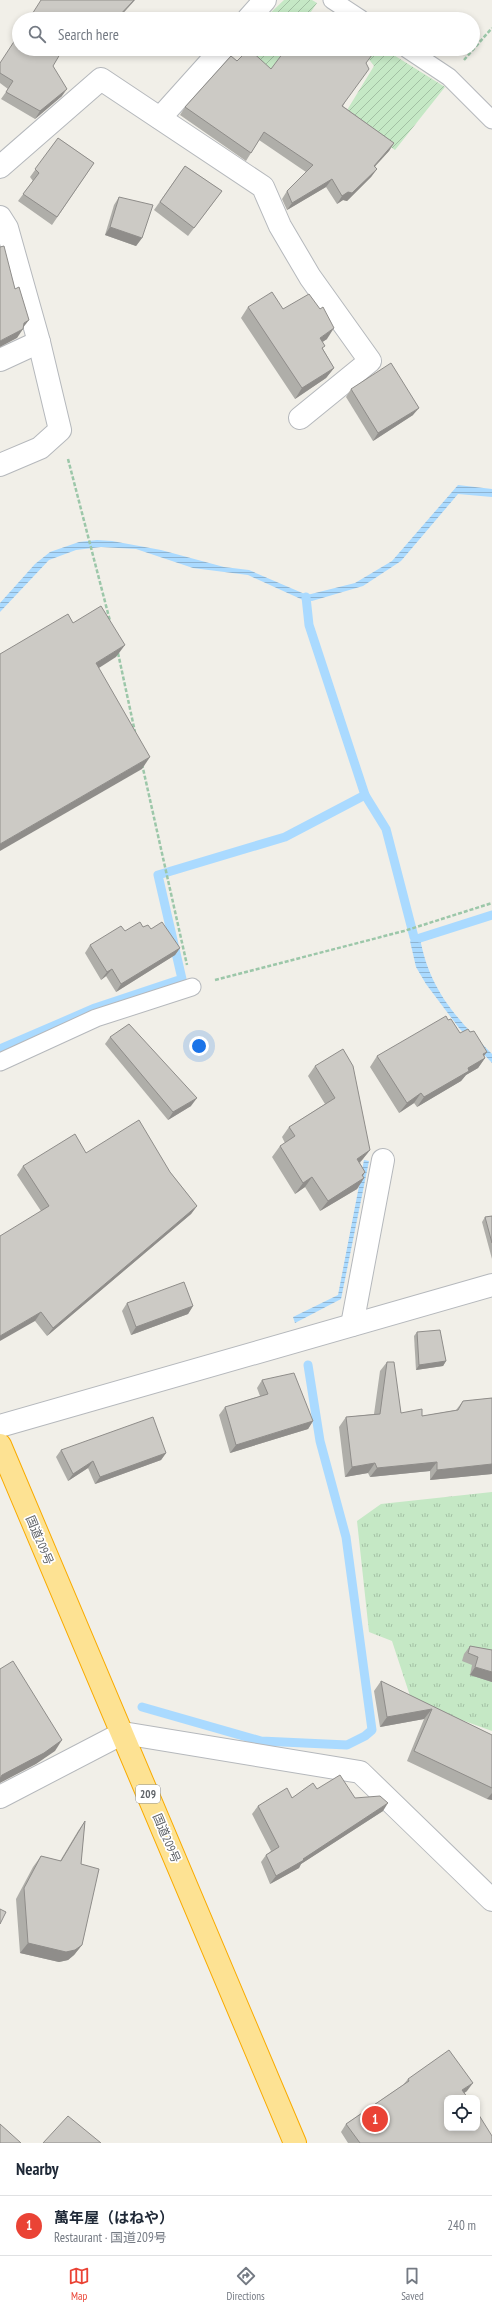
<!DOCTYPE html>
<meta charset="utf-8">
<style>
:root{--surface:#fff;--page:#f6f6f7;--text:#1f2937;--muted:#747a83;--line:#e0e1e3;--accent:#ea4335}
body{margin:0;font-family:"PT Sans Narrow","Noto Sans JP",sans-serif;background:var(--page);color:var(--text)}
.controls{position:absolute;right:12px;bottom:12px;display:grid;overflow:hidden;border-radius:8px;box-shadow:0 2px 6px #0003}
.controls button{width:36px;height:36px;display:grid;place-items:center;padding:0;border:0;border-bottom:1px solid var(--line);background:var(--surface);color:var(--text);font:20px sans-serif}
.you{position:absolute;left:199px;top:1046px;width:14px;height:14px;margin:-10px;border:3px solid #fff;border-radius:50%;background:#1a73e8;box-shadow:0 0 0 6px #1a73e833}
.badge{display:grid;place-items:center;width:26px;height:26px;border-radius:50%;background:var(--accent);color:#fff;font-size:13px;font-weight:700}
.pin{position:absolute;translate:-50% -50%;border:2px solid #fff;box-shadow:0 1px 4px #0006}
.list{margin:0;padding:0;list-style:none}
h2{display:flex;justify-content:space-between;align-items:center;height:52px;margin:0;padding:0 16px;font-size:17px}
h2 small{font-size:13px;font-weight:400;color:var(--muted)}
.list li{display:grid;grid-template-columns:26px 1fr auto;gap:12px;align-items:center;box-sizing:border-box;height:60px;padding:0 16px;border-top:1px solid var(--line)}
.list b{display:block;font-size:15px;white-space:nowrap}
.list p{margin:0;font-size:13px;white-space:nowrap;color:var(--muted)}
.list em{font-size:13px;font-style:normal;color:var(--muted)}
.icon{flex:none;width:22px;height:22px;fill:none;stroke:currentColor;stroke-width:2;stroke-linecap:round;stroke-linejoin:round}
.map{position:relative;flex:none;width:492px;height:2143px;overflow:hidden}
.search{position:absolute;background:var(--surface);box-shadow:0 2px 6px #0003;left:12px;right:12px;top:12px;height:44px;display:flex;align-items:center;gap:10px;box-sizing:border-box;padding:0 14px;border-radius:22px;color:var(--muted);font-size:15px}
.sheet{height:112px;background:var(--surface)}
nav{display:flex;justify-content:space-around;align-items:center;box-sizing:border-box;height:56px;border-top:1px solid var(--line);background:var(--surface);font-size:11px;color:var(--muted)}
nav a{display:grid;justify-items:center;gap:2px}
nav .on{color:var(--accent)}
.map>svg:first-child{display:block}
.grass{fill:url(#grass-tufts)}
.garden{fill:url(#garden-furrows)}
.water{fill:url(#water-rules)}
.lines{fill:none;stroke-linecap:round;stroke-linejoin:round}
.stream{stroke:#aadaff;stroke-width:9}
.lane-casing{stroke:#b5b8bc;stroke-width:19}
.street-casing{stroke:#b5b8bc;stroke-width:24}
.highway-casing{stroke:#f9ab00;stroke-width:24}
.path{stroke:#9cc7a9;stroke-width:2.5;stroke-dasharray:4 2;stroke-linecap:butt}
.lane{stroke:#fff;stroke-width:17}
.street{stroke:#fff;stroke-width:22}
.highway{stroke:#fde293;stroke-width:22}
.wall{fill:#afaea9}
.shaded-wall{fill:#8f8d8a}
.building{fill:#cccac5;stroke:#8f8d8a}
.labels{text-anchor:middle;dominant-baseline:central;stroke-width:3.5;stroke-linejoin:round;paint-order:stroke}
.shield{fill:#fff;stroke:#8f9295;stroke-width:1}
.shield-label{font-size:11px;font-weight:bold;fill:#5f6368}
.street-label{font-size:12px;fill:#5f6368;stroke:#fff}
</style>
<div class="map">
<svg width="492" height="2143" viewBox="0 0 492 2143">
<defs>
<pattern id="grass-tufts" width="24" height="20" patternUnits="userSpaceOnUse"><rect width="24" height="20" fill="#c5e8c5"/><path d="M3 7l-1-3M5 7V3M7 7l1-3M15 17l-1-3M17 17v-4M19 17l1-3" fill="none" stroke="#a3c0a4"/></pattern>
<pattern id="garden-furrows" width="10" height="10" patternUnits="userSpaceOnUse"><rect width="10" height="10" fill="#c5e8c5"/><path d="M-1 1l2-2M0 10L10 0M9 11l2-2" fill="none" stroke="#a3c0a4"/></pattern>
<pattern id="water-rules" width="6" height="5" patternUnits="userSpaceOnUse"><rect width="6" height="5" fill="#aadaff"/><path d="M0 2.5h6" fill="none" stroke="#8eb4d2"/></pattern>
</defs>
<rect width="100%" height="100%" fill="#f1efe8"/>
<!-- grass -->
<path class="grass" d="M492,1492V1731L412,1702L392,1641L369,1632L357,1521L381,1504Z"/>
<!-- garden -->
<g class="garden">
<path d="M284,0H312L317,3L306,19H264Z"/>
<path d="M238,49H292L279,83Z"/>
<path d="M368,49H384L445,87L395,150L344,115L374,66L365,54Z"/>
</g>
<!-- water -->
<g class="water">
<path d="M458,485L492,489V497L458,494L401,561L363,586L312,601L303,600L248,575L193,568L136,549L101,547L76,550L49,560L0,612V603L35,564L50,552L79,542L97,540L112,541L161,550L224,567L249,570L307,595L355,583L392,561Z"/>
<path d="M414,937L420,938C429,989 456,1018 492,1054V1063L459,1028L426,984L416,967L410,941Z"/>
<path d="M364,1160L369,1161L341,1299L295,1323L293,1317L338,1295Z"/>
</g>
<g class="lines">
<!-- stream -->
<g class="stream">
<path d="M306,597L309,625L365,795"/>
<path d="M420,938L492,915"/>
<path d="M0,1049L95,1008L182,979L158,875L285,837L365,795L386,829L414,937"/>
<path d="M142,1707L261,1741L347,1745L365,1736L372,1730L346,1537L320,1441L308,1365"/>
</g>
<defs>
<g id="lane">
<path d="M332,0L361,19"/>
<path d="M407,49L449,77L492,120"/>
<path d="M0,1062L96,1018L192,987"/>
</g>
<g id="street">
<path d="M248,19L265,0"/>
<path d="M160,118L222,49"/>
<path d="M0,167L101,79L263,187L280,226L310,277L370,361L300,418"/>
<path d="M0,217L7,228L39,342L60,430L40,448L0,465"/>
<path d="M0,360L39,342"/>
<path d="M352,1325L383,1160"/>
<path d="M0,1426L492,1285"/>
<path d="M0,1797L123,1733L360,1772L492,1900"/>
</g>
<path id="highway" d="M0,1445L295,2143"/>
</defs>
<!-- lane casing -->
<use href="#lane" class="lane-casing"/>
<!-- street casing -->
<use href="#street" class="street-casing"/>
<!-- highway casing -->
<use href="#highway" class="highway-casing"/>
<!-- path -->
<g class="path">
<path d="M464,60L492,28"/>
<path d="M68,459L110,621"/>
<path d="M118,653L135,732"/>
<path d="M142,764L187,965"/>
<path d="M215,980L404,931L492,903"/>
</g>
<!-- lane -->
<use href="#lane" class="lane"/>
<!-- street -->
<use href="#street" class="street"/>
<!-- highway -->
<use href="#highway" class="highway"/>
</g>
<!-- wall -->
<g class="wall">
<path d="M237,61L271,69L366,63L343,106L394,143L389,151L375,166L377,169L371,177L347,201L343,200L337,204L326,187L287,210L282,199L287,191L306,172L259,140L246,161L180,115L185,107Z"/>
<path d="M0,62L53,66L62,96L35,119L1,99L8,89L0,83Z"/>
<path d="M58,138L94,163L52,225L18,201L33,181L30,177Z"/>
<path d="M185,166L222,191L188,236L154,210Z"/>
<path d="M119,197L142,238L136,246L105,235L114,205Z"/>
<path d="M248,307L327,339L322,342L323,349L334,368L326,378L295,399L241,318Z"/>
<path d="M351,389L413,415L373,441L346,397Z"/>
<path d="M143,927L151,929L180,948L175,955L116,992L106,976L101,980L85,953L90,945L125,931Z"/>
<path d="M460,1033L484,1056L485,1058L478,1068L466,1075L461,1081L417,1107L414,1103L399,1113L370,1067L377,1056Z"/>
<path d="M110,1037L191,1106L168,1120L105,1044Z"/>
<path d="M315,1066L370,1150L362,1160L360,1163L365,1172L363,1176L364,1178L357,1189L320,1211L305,1187L295,1194L272,1157L280,1146L285,1143L282,1137L289,1127L325,1104L308,1076Z"/>
<path d="M86,1153L170,1172L197,1206L191,1214L47,1336L35,1321L41,1211L17,1175L23,1166Z"/>
<path d="M492,1216V1259L482,1222L485,1217Z"/>
<path d="M127,1303L193,1306L188,1314L131,1335L122,1311Z"/>
<path d="M417,1332L446,1361L443,1366L416,1370L414,1336Z"/>
<path d="M387,1362L401,1413L422,1416L456,1410L463,1401L492,1398V1474L430,1480V1471L370,1477L368,1473L345,1477L339,1427L346,1417L374,1414L380,1371Z"/>
<path d="M262,1380L313,1421L308,1429L230,1453L219,1415L225,1407L260,1396L257,1388Z"/>
<path d="M61,1450L166,1453L161,1460L95,1484L88,1468L68,1481L56,1457Z"/>
<path d="M470,1646L492,1650V1682L470,1675L472,1665L462,1661L464,1654Z"/>
<path d="M381,1681L492,1735V1800L487,1799L407,1761L424,1719L380,1727L374,1691Z"/>
<path d="M317,1789L355,1798L383,1811L301,1864L299,1868L270,1884L261,1862L266,1855L271,1851L252,1814L258,1806L292,1798Z"/>
<path d="M85,1821L81,1864L82,1945L74,1955L68,1960L59,1962L20,1953L16,1899L33,1867L41,1856L60,1861L78,1831Z"/>
<path d="M408,2079L467,2091L464,2093L492,2143H348L341,2132L346,2124L403,2085Z"/>
</g>
<!-- shaded-wall -->
<g class="shaded-wall">
<path d="M134,0H135L118,19H116Z"/>
<path d="M67,89L62,96L35,119L40,111Z"/>
<path d="M394,143L389,151L369,173L374,166Z"/>
<path d="M377,169L371,177L347,201L343,200L337,204L342,196Z"/>
<path d="M332,179L326,187L287,210L292,203Z"/>
<path d="M110,227L142,238L136,246L105,235Z"/>
<path d="M29,320L22,329L24,323Z"/>
<path d="M334,328L327,339L312,349L320,338Z"/>
<path d="M23,329L17,338L0,347V341Z"/>
<path d="M334,368L326,378L295,399L302,388Z"/>
<path d="M419,408L413,415L373,441L378,433Z"/>
<path d="M125,645L116,657L88,675L96,663Z"/>
<path d="M150,757L142,769L0,851V844Z"/>
<path d="M180,948L175,955L116,992L121,984Z"/>
<path d="M112,969L106,976L101,980L107,972Z"/>
<path d="M487,1052L481,1060L485,1058L478,1068L466,1075L461,1081L417,1107L424,1097L468,1068L483,1054Z"/>
<path d="M421,1093L414,1103L399,1113L407,1103Z"/>
<path d="M197,1098L191,1106L168,1120L173,1112Z"/>
<path d="M370,1150L362,1160L350,1170L357,1159Z"/>
<path d="M365,1172L359,1181L364,1178L357,1189L320,1211L328,1201Z"/>
<path d="M312,1177L305,1187L295,1194L303,1183Z"/>
<path d="M197,1206L191,1214L47,1336L53,1328Z"/>
<path d="M193,1306L188,1314L131,1335L136,1327Z"/>
<path d="M41,1312L35,1321L0,1341V1336Z"/>
<path d="M446,1361L443,1366L416,1370L419,1365Z"/>
<path d="M313,1421L308,1429L230,1453L236,1445Z"/>
<path d="M166,1453L161,1460L95,1484L100,1477Z"/>
<path d="M93,1461L88,1468L68,1481L73,1474Z"/>
<path d="M437,1462L430,1471L370,1477L377,1468Z"/>
<path d="M375,1463L368,1473L345,1477L352,1467Z"/>
<path d="M492,1464V1474L430,1480L437,1470Z"/>
<path d="M475,1667L492,1672V1682L470,1675Z"/>
<path d="M432,1709L424,1719L380,1727L387,1717Z"/>
<path d="M62,1740L55,1751L36,1764L0,1783V1778L2,1775Z"/>
<path d="M492,1793V1800L487,1799Z"/>
<path d="M388,1803L383,1811L301,1864L299,1868L270,1884L276,1876Z"/>
<path d="M28,1943L82,1945L74,1955L68,1960L59,1962L20,1953Z"/>
<path d="M473,2083L467,2091L457,2098L462,2090Z"/>
</g>
<!-- building -->
<g class="building">
<path d="M41,0H134L116,19H29Z"/>
<path d="M312,13L321,19H308Z"/>
<path d="M352,14L359,19H349Z"/>
<path d="M19,34V49H63L53,66L67,89L40,111L6,92L13,81L0,73V63Z"/>
<path d="M249,49L271,69L286,49H364L372,55L366,63L369,69L342,106L394,143L374,166L377,169L352,193L348,192L342,196L332,179L292,203L287,191L313,165L264,132L251,153L185,107L231,56L237,61Z"/>
<path d="M58,138L94,163L57,217L23,194L39,173L35,169Z"/>
<path d="M185,166L222,191L194,228L160,202Z"/>
<path d="M119,197L153,205L142,238L110,227Z"/>
<path d="M4,246L15,289L19,287L29,320L24,323L23,329L0,341V247Z"/>
<path d="M272,292L283,309L309,294L320,309L323,307L334,328L320,338L325,346L322,348L334,368L302,388L248,307Z"/>
<path d="M391,363L419,408L378,433L351,389Z"/>
<path d="M101,606L125,645L96,663L150,757L0,844V654L68,614L73,623Z"/>
<path d="M140,922L143,927L148,925L151,929L162,922L180,948L121,984L112,969L107,972L90,945L121,926L125,931Z"/>
<path d="M446,1016L448,1020L451,1019L460,1033L468,1029L470,1032L474,1031L487,1052L483,1054L485,1058L468,1068L469,1071L424,1097L421,1093L407,1103L377,1056Z"/>
<path d="M129,1024L197,1098L173,1112L110,1037Z"/>
<path d="M343,1049L353,1066L370,1150L357,1159L365,1172L362,1175L364,1178L328,1201L312,1177L303,1183L280,1146L295,1136L289,1127L335,1098L315,1066Z"/>
<path d="M139,1120L170,1172L197,1206L53,1328L41,1312L0,1336V1236L49,1206L23,1166L75,1134L86,1153Z"/>
<path d="M492,1216V1243L485,1217Z"/>
<path d="M184,1282L193,1306L136,1327L127,1303Z"/>
<path d="M440,1330L446,1361L419,1365L417,1332Z"/>
<path d="M387,1362H394L401,1413L422,1409V1416L458,1410L463,1401L492,1398V1464L437,1470V1462L377,1468L375,1463L352,1467L346,1417L380,1414Z"/>
<path d="M294,1373L313,1421L236,1445L225,1407L268,1394L262,1380Z"/>
<path d="M153,1417L166,1453L100,1477L93,1461L73,1474L61,1450Z"/>
<path d="M470,1646L492,1650V1672L475,1667L478,1657L468,1653Z"/>
<path d="M13,1661L62,1740L44,1753L2,1775L0,1778V1669Z"/>
<path d="M381,1681L492,1735V1788L414,1751L432,1709L387,1717Z"/>
<path d="M340,1775L355,1798L380,1796L388,1803L303,1859L304,1860L276,1876L266,1855L279,1847L258,1806L287,1788L292,1798L313,1783L317,1789Z"/>
<path d="M85,1821L81,1864L99,1869L82,1945L75,1950L66,1952L28,1943L24,1888L41,1856L61,1861Z"/>
<path d="M0,1909L6,1912L0,1924Z"/>
<path d="M449,2050L473,2083L462,2090L468,2098H447V2128H477V2112L492,2136V2143H360L346,2124L409,2081L408,2079Z"/>
<path d="M68,2116L101,2143H43Z"/>
<path d="M0,2124L21,2143H0Z"/>
</g>
<g class="labels">
<!-- shield labels -->
<rect class="shield" x="136" y="1785" width="24" height="18" rx="3"/>
<g class="shield-label">
<text x="148" y="1794">209</text>
</g>
<!-- street labels -->
<g class="street-label">
<text transform="translate(40 1540) rotate(67)">国道209号</text>
<text transform="translate(167 1838) rotate(67)">国道209号</text>
</g>
</g>
</svg>
<div class="controls">
<button><svg class="icon" aria-label="locate" viewBox="0 0 24 24"><circle cx="12" cy="12" r="6"/><path d="M12 2v4M12 18v4M2 12h4M18 12h4"/></svg></button>
</div>
<div class="you"></div>
<div class="pin badge" style="left:375px;top:2119px">1</div>
<div class="search"><svg class="icon" aria-label="search" viewBox="0 0 24 24"><circle cx="10" cy="10" r="6"/><path d="M15 15l6 6"/></svg>Search here</div>
</div>
<section class="sheet">
<h2>Nearby<small></small></h2>
<ul class="list">
<li><span class="badge">1</span><div><b>萬年屋（はねや）</b><p>Restaurant · 国道209号</p></div><em>240 m</em></li>
</ul>
</section>
<nav>
<a class="on"><svg class="icon" aria-label="map" viewBox="0 0 24 24"><path d="M3 6l6-2 6 2 6-2v14l-6 2-6-2-6 2zM9 4v14M15 6v14"/></svg>Map</a>
<a><svg class="icon" aria-label="directions" viewBox="0 0 24 24"><path d="M12 3l9 9-9 9-9-9zM9 14v-3h6M13 9l2 2-2 2"/></svg>Directions</a>
<a><svg class="icon" aria-label="saved" viewBox="0 0 24 24"><path d="M7 4h10v16l-5-4-5 4z"/></svg>Saved</a>
</nav>
